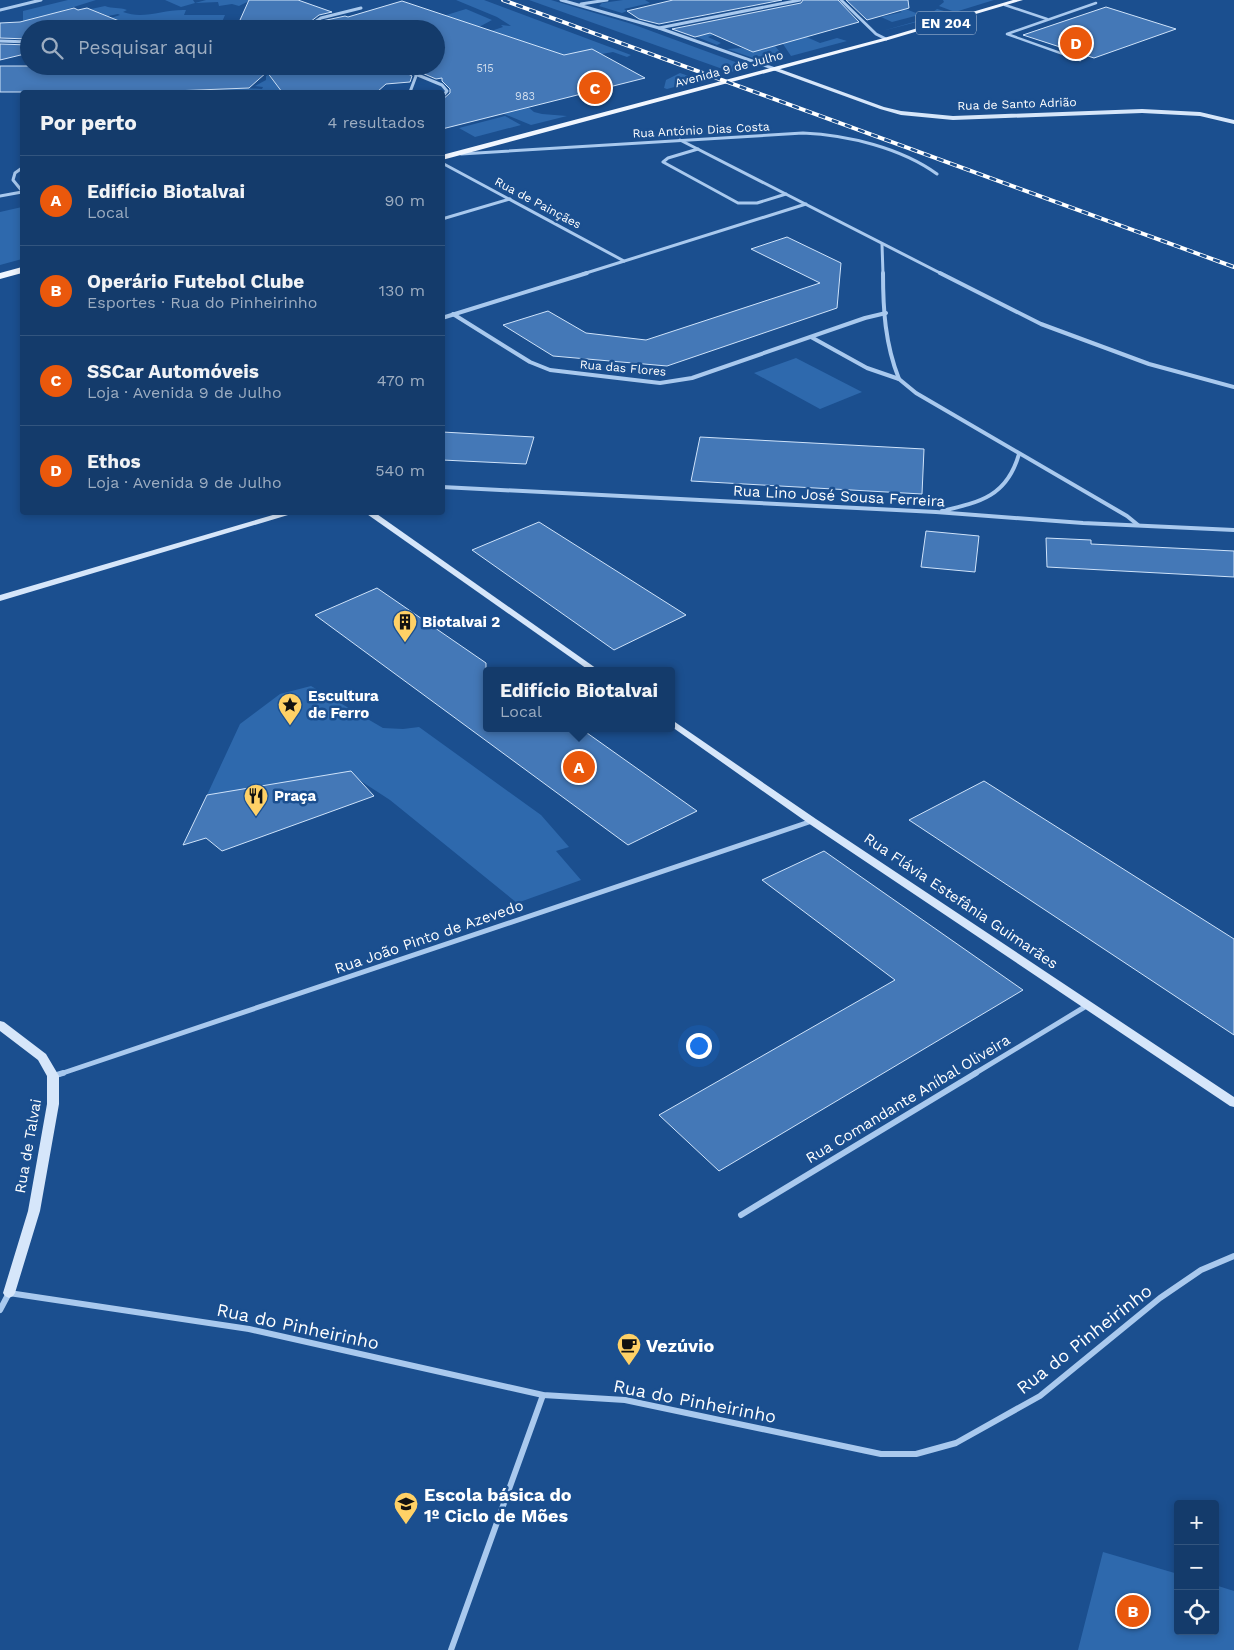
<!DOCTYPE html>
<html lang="pt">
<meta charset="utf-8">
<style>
:root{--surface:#143b6b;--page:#1d4271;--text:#f1f3f6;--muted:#9dadc1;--line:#33557e;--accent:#ea580c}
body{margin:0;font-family:"Work Sans",sans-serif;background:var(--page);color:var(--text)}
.controls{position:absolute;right:15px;bottom:15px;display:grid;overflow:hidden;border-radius:5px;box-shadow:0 2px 8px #0003}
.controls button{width:45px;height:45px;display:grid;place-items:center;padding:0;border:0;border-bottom:1px solid var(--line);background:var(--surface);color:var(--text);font:25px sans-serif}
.you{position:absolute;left:698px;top:1045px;width:18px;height:18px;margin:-12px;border:4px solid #fff;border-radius:50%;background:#1a73e8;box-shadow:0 0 0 8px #1a73e833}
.badge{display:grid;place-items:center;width:32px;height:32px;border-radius:50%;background:var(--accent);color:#fff;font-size:16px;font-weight:700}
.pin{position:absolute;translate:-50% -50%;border:2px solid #fff;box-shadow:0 1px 5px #0006}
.popup{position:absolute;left:483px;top:667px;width:192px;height:65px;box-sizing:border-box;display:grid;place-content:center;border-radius:5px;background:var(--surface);filter:drop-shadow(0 1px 4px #0005);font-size:16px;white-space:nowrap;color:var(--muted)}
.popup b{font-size:19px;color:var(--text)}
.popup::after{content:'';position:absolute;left:50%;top:100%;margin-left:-10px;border:10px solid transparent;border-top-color:var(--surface)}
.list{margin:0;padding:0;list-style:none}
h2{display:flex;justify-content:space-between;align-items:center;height:65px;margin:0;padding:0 20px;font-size:21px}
h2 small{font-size:16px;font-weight:400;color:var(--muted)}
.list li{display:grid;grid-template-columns:32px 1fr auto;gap:15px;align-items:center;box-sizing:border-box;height:90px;padding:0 20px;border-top:1px solid var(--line)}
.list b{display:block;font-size:19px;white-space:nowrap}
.list p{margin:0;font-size:16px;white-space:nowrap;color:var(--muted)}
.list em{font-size:16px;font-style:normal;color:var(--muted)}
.icon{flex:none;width:28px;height:28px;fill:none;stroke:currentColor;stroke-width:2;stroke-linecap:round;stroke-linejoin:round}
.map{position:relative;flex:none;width:1234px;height:1650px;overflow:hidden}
.search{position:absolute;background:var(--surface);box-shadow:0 2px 8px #0003;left:20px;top:20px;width:425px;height:55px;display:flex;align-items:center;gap:12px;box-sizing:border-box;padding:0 18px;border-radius:28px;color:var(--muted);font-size:19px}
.panel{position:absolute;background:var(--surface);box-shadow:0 2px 8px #0003;left:20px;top:90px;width:425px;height:425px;border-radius:5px}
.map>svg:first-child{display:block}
.green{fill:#2e69ad}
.building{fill:#4478b7;stroke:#cfe3fa}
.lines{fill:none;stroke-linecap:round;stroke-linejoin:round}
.lane{stroke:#a9c9ee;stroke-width:2.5}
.street-far3{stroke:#a9c9ee;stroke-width:3}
.street-far2{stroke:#a9c9ee;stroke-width:4}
.street-far1{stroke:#a9c9ee;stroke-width:5}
.street{stroke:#a9c9ee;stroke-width:6}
.secondary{fill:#d6e6fa;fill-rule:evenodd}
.primary{fill:#f0f6ff;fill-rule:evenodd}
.rail-casing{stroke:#fff;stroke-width:4}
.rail{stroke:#1b4f8f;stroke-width:2.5;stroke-dasharray:7;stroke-linecap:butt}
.labels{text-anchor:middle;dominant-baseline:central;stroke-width:5;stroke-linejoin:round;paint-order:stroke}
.far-number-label{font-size:11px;fill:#d0dded}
.far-street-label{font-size:12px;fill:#fff;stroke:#1b4f8f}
.shield{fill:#1b4f8f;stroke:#bbcadd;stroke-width:1}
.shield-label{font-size:14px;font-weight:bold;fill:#fff}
.street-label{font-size:15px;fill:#fff;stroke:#1b4f8f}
.poi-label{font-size:15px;font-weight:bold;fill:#fff;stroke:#1b4f8f;text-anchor:start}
.near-street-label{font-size:18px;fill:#fff;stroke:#1b4f8f}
.near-poi-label{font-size:18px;font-weight:bold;fill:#fff;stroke:#1b4f8f;text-anchor:start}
</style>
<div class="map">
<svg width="1234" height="1650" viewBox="0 0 1234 1650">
<rect width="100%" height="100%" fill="#1b4f8f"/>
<!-- green -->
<g class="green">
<path d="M68,0H96L42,17L29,29V39H23V11Z"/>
<path d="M165,0H193L195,3L206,0H251L239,6L232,4L219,6L218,2L195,3L181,7Z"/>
<path d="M456,0H484L631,55L627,57L613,52L579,58L483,50L491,31L503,27L501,25L511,26L497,17Z"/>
<path d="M529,0H551L632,24L749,67L731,72Z"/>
<path d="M623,0H645L650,3L624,9L627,11L622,13L599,6L602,3Z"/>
<path d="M943,0H994L955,12L939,6L944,2Z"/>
<path d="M810,1L823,10L785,22L810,33L802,35L820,43L837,38L847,41L791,56L783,44L791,41L781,37L786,35L753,21L709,32L713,35L708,37L721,43L717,45L679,30L681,28Z"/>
<path d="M105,6C113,9 119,7 127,10L123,12C144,20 163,9 186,10L184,15H225L219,29H140L111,18L120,15L118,14L108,16L91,9Z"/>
<path d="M902,7C910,11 919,15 929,15L937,9L951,13L882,31L921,20L915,16L892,22L881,17L902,12L896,9Z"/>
<path d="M466,9L492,20L479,27L436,29L440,17Z"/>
<path d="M775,46L785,58L765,62L727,49L742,48L753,52Z"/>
<path d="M270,73L283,78L318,84L329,79L327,84L332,92H320L314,85L299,92L281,90L282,92L267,90L254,92L139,91L156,78H184L178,91L216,89L227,76H252L241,88L262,89L263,87L255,86L266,80V76Z"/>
<path d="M680,73L700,80L667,89L664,88L666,80Z"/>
<path d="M470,100L527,106L534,112L542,114L567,116L531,125Z"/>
<path d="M505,116L521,125L475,137L459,128Z"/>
<path d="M22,207V259L0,265V212Z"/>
<path d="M796,358L862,392L820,409L754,373Z"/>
<path d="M311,686L383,728L403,729L419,727L541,815L569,847L556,851L581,880L517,903L390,800L347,772L207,795L240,724L280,694Z"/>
<path d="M1103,1552L1178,1574V1631H1215V1585L1234,1591V1650H1078Z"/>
</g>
<!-- building -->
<g class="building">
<path d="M249,0H298L332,12L319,15L301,29H236Z"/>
<path d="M673,0H782L659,24L639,19L627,11Z"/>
<path d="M803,0H838L859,22L753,52L710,33L695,37L672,29L801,3Z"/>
<path d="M846,0H908L909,8L867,20Z"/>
<path d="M402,1L564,55L592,49L645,78L442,129V100L450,93V89L442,81V78L436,79L406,66H436V29H311L322,21L345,16L348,17Z"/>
<path d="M1106,7L1176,29L1094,58L1023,35Z"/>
<path d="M74,8L78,10L87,8L129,25L116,29H29V39L0,38V23L20,22Z"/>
<path d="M0,44L29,45V53L0,60Z"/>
<path d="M0,66H393L412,76L410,82L386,84L377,92H282L267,72L249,88L147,92H0Z"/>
<path d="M787,237L841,263L837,308L667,366L553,356L503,325L548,311L586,333L646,340L820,283L751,249Z"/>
<path d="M442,432L534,437L526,464L442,460Z"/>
<path d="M700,437L924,449L922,494L691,481Z"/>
<path d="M539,522L686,615L614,650L472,550Z"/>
<path d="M926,531L979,536L975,572L921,567Z"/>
<path d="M1046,538L1091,540V544L1234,551V577L1047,567Z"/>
<path d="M377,588L486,663V728H580L697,811L628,845L315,615Z"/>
<path d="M351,771L374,796L222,851L206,838L183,845L207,795Z"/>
<path d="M984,781L1234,939V1035L909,820Z"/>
<path d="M824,851L1023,990L719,1171L659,1115L895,980L762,880Z"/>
</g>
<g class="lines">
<!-- lane -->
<g class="lane">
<path d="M1005,5L1047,19"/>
<path d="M1080,60L1007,34L1096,3"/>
</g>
<!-- street-far3 -->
<g class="street-far3">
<path d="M561,0L659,28L775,69"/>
<path d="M841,0L876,34L886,39"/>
<path d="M581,4L607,0"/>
<path d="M0,10L41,0"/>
<path d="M659,28L800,0"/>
<path d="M304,29L321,18L361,8"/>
<path d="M0,41L29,42"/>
<path d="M396,66L442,85L447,91L442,97"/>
<path d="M410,92L416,76"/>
<path d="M680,140L942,274"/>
<path d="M698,149L668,158L663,162L738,203H757L786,194"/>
<path d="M461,154L803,133C848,135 901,148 937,174"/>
<path d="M442,163L624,261"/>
<path d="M22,168L15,173L13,180L22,191"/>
<path d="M0,196L22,192"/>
<path d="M442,219L510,199"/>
<path d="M882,244L883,274"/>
<path d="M583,274L806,204"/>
</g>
<!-- street-far2 -->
<g class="street-far2">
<path d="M883,273C883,309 885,344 899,379"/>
<path d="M940,273L1041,324L1149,364L1234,387"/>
<path d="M453,314L530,362L550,370L660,383L692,378L865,318L886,313"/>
<path d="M442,318L587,273"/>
<path d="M811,337L867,368L899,379L916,393L1127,516L1138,525"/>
<path d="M442,487L936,512L1083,523L1234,530"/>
<path d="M942,511C981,502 1007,496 1019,454"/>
</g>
<!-- street-far1 -->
<g class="street-far1">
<path d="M60,1074L812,821"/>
<path d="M974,1074L1088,1005"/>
</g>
<!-- street -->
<g class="street">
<path d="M53,1076L63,1073"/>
<path d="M741,1215L976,1073"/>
<path d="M0,1310L9,1293L249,1329L543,1395L625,1400L881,1454H916L956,1443L1040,1396L1160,1298L1201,1270L1234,1256"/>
<path d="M451,1650L543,1395"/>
</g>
<!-- secondary -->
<g class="secondary">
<path d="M773,68H777L884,107L901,111L953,116L1142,109L1200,112L1234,120V124L1200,116L1142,113L953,120L901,115L880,109L773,70Z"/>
<path d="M283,512H298L0,601V595Z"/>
<path d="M364,512H374L600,671H590Z"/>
<path d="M672,720L816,819L1234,1097V1107L1230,1106L808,823L672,727Z"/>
<path d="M0,1021L4,1022L46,1054L59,1076V1104L40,1211L15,1293L13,1296L9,1298L5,1296L3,1293L28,1211L47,1104V1076L38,1060L0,1031Z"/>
</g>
<!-- primary -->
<g class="primary">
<path d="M1013,0H1023L888,40L442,160V155L884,38Z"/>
<path d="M22,267V273L0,279V273Z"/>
</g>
<defs>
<path id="rail" d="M503,0L1234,267"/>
</defs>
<!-- rail casing -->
<use href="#rail" class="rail-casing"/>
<!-- rail -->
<use href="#rail" class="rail"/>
</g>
<!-- icons -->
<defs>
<symbol id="building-pin" viewBox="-11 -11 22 30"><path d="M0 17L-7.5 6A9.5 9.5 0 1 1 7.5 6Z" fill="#ffd166" stroke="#1b4f8f"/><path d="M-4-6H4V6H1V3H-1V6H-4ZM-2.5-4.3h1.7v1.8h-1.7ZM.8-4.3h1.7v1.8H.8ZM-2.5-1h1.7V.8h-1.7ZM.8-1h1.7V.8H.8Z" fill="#111"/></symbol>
<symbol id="sight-pin" viewBox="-11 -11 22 30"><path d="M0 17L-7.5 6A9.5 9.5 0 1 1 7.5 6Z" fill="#ffd166" stroke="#1b4f8f"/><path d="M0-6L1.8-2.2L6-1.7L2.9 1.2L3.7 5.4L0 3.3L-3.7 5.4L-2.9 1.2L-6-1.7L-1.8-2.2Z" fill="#111"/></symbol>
<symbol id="restaurant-pin" viewBox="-11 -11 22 30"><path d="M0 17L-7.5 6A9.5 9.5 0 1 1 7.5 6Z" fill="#ffd166" stroke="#1b4f8f"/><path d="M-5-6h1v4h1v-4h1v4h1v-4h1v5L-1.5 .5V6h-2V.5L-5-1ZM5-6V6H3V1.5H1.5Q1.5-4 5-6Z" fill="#111"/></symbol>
<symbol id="cafe-pin" viewBox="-11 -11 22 30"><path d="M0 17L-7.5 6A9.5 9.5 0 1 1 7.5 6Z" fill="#ffd166" stroke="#1b4f8f"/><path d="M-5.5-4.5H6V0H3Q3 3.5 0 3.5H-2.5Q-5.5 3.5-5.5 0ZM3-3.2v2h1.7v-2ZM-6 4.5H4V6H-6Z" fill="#111"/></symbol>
<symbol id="school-pin" viewBox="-11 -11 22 30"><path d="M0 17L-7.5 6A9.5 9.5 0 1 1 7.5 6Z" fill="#ffd166" stroke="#1b4f8f"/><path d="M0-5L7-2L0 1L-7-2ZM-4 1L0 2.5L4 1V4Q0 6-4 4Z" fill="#111"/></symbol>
</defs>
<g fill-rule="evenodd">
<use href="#building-pin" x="391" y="608" width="28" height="38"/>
<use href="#sight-pin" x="276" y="691" width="28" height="38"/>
<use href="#restaurant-pin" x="242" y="782" width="28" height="38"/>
<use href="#cafe-pin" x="615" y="1331" width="28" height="38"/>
<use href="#school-pin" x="392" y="1490" width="28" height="38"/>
</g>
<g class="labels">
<!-- far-number labels -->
<g class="far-number-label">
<text x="485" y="68">515</text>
<text x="525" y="96">983</text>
</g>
<!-- far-street labels -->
<g class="far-street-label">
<text transform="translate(729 69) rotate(-15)">Avenida 9 de Julho</text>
<text transform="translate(1017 104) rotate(-2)">Rua de Santo Adrião</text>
<text transform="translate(701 130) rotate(-3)">Rua António Dias Costa</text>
<text transform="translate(538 203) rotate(28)">Rua de Painçães</text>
<text transform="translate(623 368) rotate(5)">Rua das Flores</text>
</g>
<!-- shield labels -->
<rect class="shield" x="916" y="11.5" width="60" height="23" rx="4"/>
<g class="shield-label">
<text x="946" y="23">EN 204</text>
</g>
<!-- street labels -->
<g class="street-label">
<text transform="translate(839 496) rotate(3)">Rua Lino José Sousa Ferreira</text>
<text transform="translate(961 901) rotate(34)">Rua Flávia Estefânia Guimarães</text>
<text transform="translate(429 937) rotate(-19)">Rua João Pinto de Azevedo</text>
<text transform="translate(908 1099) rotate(-31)">Rua Comandante Aníbal Oliveira</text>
<text transform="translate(28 1146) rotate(-80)">Rua de Talvai</text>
</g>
<!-- poi labels -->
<g class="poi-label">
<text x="422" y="622">Biotalvai 2</text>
<text x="308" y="696">Escultura<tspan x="308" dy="17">de Ferro</tspan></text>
<text x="274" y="796">Praça</text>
</g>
<!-- near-street labels -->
<g class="near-street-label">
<text transform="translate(298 1326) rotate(12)">Rua do Pinheirinho</text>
<text transform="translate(1084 1339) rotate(-38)">Rua do Pinheirinho</text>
<text transform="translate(695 1401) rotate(11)">Rua do Pinheirinho</text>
</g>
<!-- near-poi labels -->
<g class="near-poi-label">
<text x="646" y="1345">Vezúvio</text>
<text x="424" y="1494">Escola básica do<tspan x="424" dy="21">1º Ciclo de Mões</tspan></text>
</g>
</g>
</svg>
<div class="controls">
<button>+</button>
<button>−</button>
<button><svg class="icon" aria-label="locate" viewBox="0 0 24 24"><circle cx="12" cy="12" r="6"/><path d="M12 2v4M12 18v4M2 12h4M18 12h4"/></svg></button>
</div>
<div class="you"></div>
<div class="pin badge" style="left:579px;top:767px">A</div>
<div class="popup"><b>Edifício Biotalvai</b>Local</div>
<div class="pin badge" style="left:1133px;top:1611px">B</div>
<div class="pin badge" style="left:595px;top:88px">C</div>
<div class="pin badge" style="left:1076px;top:43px">D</div>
<div class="search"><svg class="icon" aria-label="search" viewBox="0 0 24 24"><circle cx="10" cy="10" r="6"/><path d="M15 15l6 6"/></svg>Pesquisar aqui</div>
<section class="panel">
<h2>Por perto<small>4 resultados</small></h2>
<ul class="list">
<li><span class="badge">A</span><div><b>Edifício Biotalvai</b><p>Local</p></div><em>90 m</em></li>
<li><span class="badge">B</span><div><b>Operário Futebol Clube</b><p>Esportes · Rua do Pinheirinho</p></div><em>130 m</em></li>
<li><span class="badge">C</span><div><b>SSCar Automóveis</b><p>Loja · Avenida 9 de Julho</p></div><em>470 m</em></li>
<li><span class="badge">D</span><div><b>Ethos</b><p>Loja · Avenida 9 de Julho</p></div><em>540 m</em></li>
</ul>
</section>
</div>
